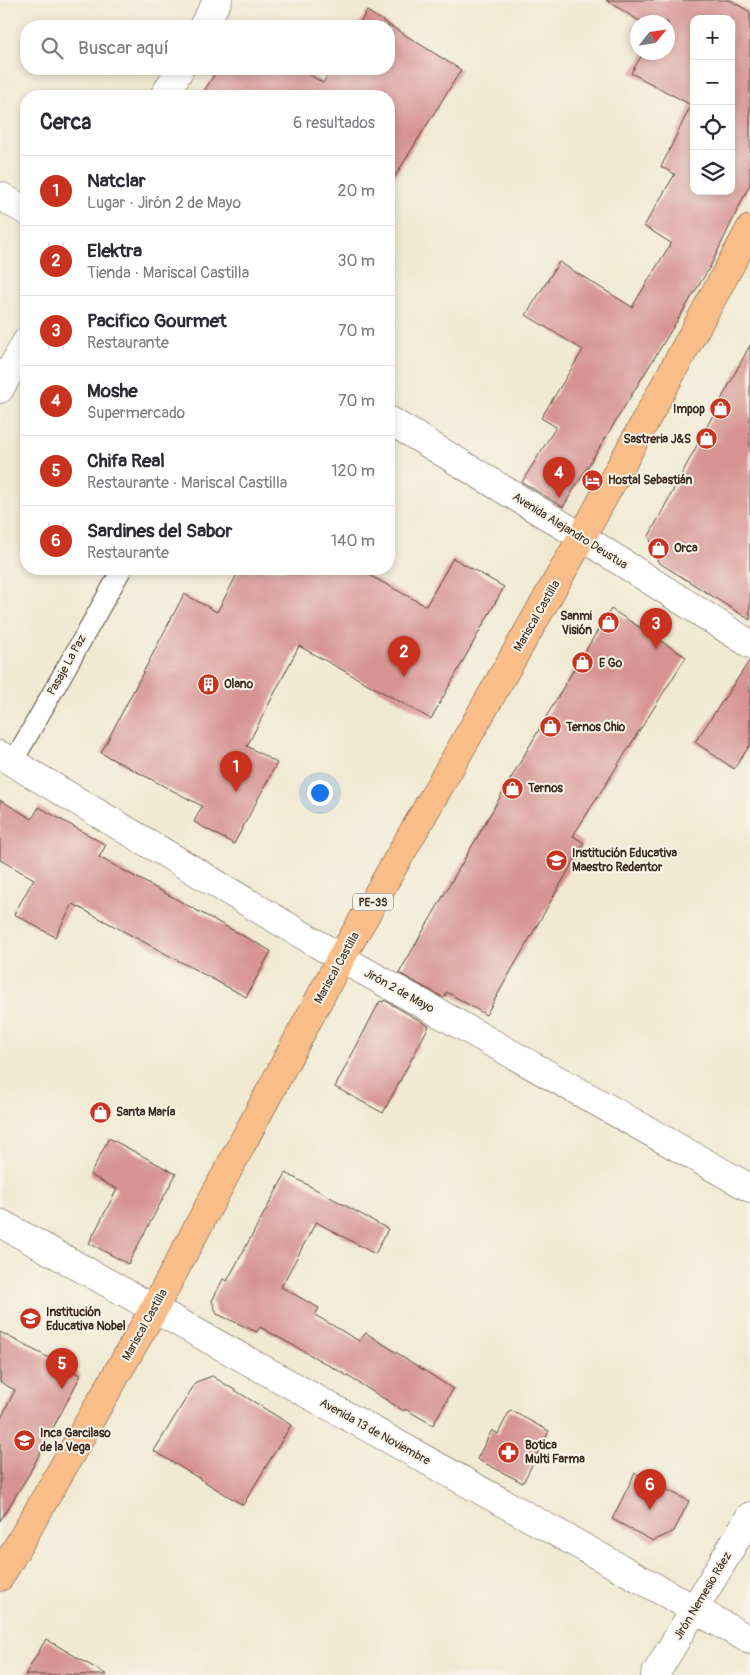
<!DOCTYPE html>
<html lang="es">
<meta charset="utf-8">
<style>
:root{--surface:#fff;--page:#f2f2f3;--text:#2b2b33;--muted:#7c7c81;--line:#e1e1e2;--accent:#c8321e}
body{margin:0;font-family:Pangolin,sans-serif;background:var(--page);color:var(--text)}
.controls{position:absolute;right:15px;top:15px;display:grid;overflow:hidden;border-radius:10px;box-shadow:0 2px 8px #0003}
.controls button{width:45px;height:45px;display:grid;place-items:center;padding:0;border:0;border-bottom:1px solid var(--line);background:var(--surface);color:var(--text);font:25px sans-serif}
.compass{position:absolute;left:630px;top:15px;width:45px;height:45px;border-radius:50%;background:var(--surface);box-shadow:0 2px 8px #0003;rotate:60deg}
.you{position:absolute;left:319px;top:792px;width:18px;height:18px;margin:-12px;border:4px solid #fff;border-radius:50%;background:#1a73e8;box-shadow:0 0 0 8px #1a73e833}
.badge{display:grid;place-items:center;width:32px;height:32px;border-radius:50%;background:var(--accent);color:#fff;font-size:16px;font-weight:700}
.pin{position:absolute;translate:-50% -41px;filter:drop-shadow(0 1px 2px #0008)}
.pin::after{content:'';position:absolute;top:26px;width:18px;height:15px;background:inherit;clip-path:polygon(0 0,100% 0,50% 100%)}
.list{margin:0;padding:0;list-style:none}
h2{display:flex;justify-content:space-between;align-items:center;height:65px;margin:0;padding:0 20px;font-size:21px}
h2 small{font-size:16px;font-weight:400;color:var(--muted)}
.list li{display:grid;grid-template-columns:32px 1fr auto;gap:15px;align-items:center;box-sizing:border-box;height:70px;padding:0 20px;border-top:1px solid var(--line)}
.list b{display:block;font-size:19px;white-space:nowrap}
.list p{margin:0;font-size:16px;white-space:nowrap;color:var(--muted)}
.list em{font-size:16px;font-style:normal;color:var(--muted)}
.icon{flex:none;width:28px;height:28px;fill:none;stroke:currentColor;stroke-width:2;stroke-linecap:round;stroke-linejoin:round}
.map{position:relative;flex:none;width:750px;height:1675px;overflow:hidden}
.search{position:absolute;background:var(--surface);box-shadow:0 2px 8px #0003;left:20px;top:20px;width:375px;height:55px;display:flex;align-items:center;gap:12px;box-sizing:border-box;padding:0 18px;border-radius:20px;color:var(--muted);font-size:19px}
.panel{position:absolute;background:var(--surface);box-shadow:0 2px 8px #0003;left:20px;top:90px;width:375px;height:485px;border-radius:20px}
.map>svg:first-child{display:block}
.building{fill:#d69391;fill-rule:evenodd}
.lines{fill:none;stroke-linecap:round;stroke-linejoin:round}
.service-casing{stroke:#564739;stroke-width:21}
.minor-casing{stroke:#564739;stroke-width:29}
.trunk-casing{stroke:#564739;stroke-width:29}
.service{stroke:#fff;stroke-width:19}
.minor{stroke:#fff;stroke-width:28}
.trunk{stroke:#f8bd89;stroke-width:28}
.labels{text-anchor:middle;dominant-baseline:central;stroke-width:4;stroke-linejoin:round;paint-order:stroke}
.shield{fill:#f7f3e8;stroke:#73665b;stroke-width:1}
.shield-label{font-size:11px;font-weight:bold;fill:#3b2a1e}
.poi-label{font-size:12px;font-weight:bold;fill:#3b2a1e;stroke:#f7f3e8;text-anchor:start}
.street-label{font-size:12px;fill:#3b2a1e;stroke:#f7f3e8}
</style>
<div class="map">
<svg width="750" height="1675" viewBox="0 0 750 1675">
<rect width="100%" height="100%" fill="#f7f3e8"/>
<filter id="ink" filterUnits="userSpaceOnUse"><feTurbulence type="fractalNoise" baseFrequency=".02" numOctaves="2"/><feDisplacementMap in="SourceGraphic" scale="10" xChannelSelector="R" yChannelSelector="G"/><feConvolveMatrix kernelMatrix="1 2 1 2 8 2 1 2 1" color-interpolation-filters="sRGB"/></filter>
<filter id="wash" filterUnits="userSpaceOnUse"><feTurbulence type="fractalNoise" baseFrequency=".0096" numOctaves="4" result="noise"/><feDisplacementMap in="SourceGraphic" scale="20" xChannelSelector="R" yChannelSelector="G"/><feGaussianBlur stdDeviation="1.12" result="paint"/><feColorMatrix in="noise" values="0 0 0 0 0 0 0 0 0 0 0 0 0 0 0 0 0 1.4 0 .05"/><feComposite in="paint" operator="in"/></filter>
<g filter="url(#wash)">
<rect width="100%" height="100%" fill="#f1e9d1"/>
<g id="blocks">
<!-- building -->
<g class="building">
<path d="M606,0H730L750,12V184L710,267L563,507L522,482L556,427L541,418L583,350L526,315L559,262L632,307L671,243L644,226L675,174L661,167L691,105L631,73L644,52H668V22H641ZM694,19H731V191H694Z"/>
<path d="M367,11L461,70L389,186V96H201L218,69H301L323,83L331,69H389V26H358Z"/>
<path d="M750,345V620L658,562L649,536Z"/>
<path d="M453,558L504,587L431,719L299,646L247,746L277,763L234,844L194,822L202,806L101,753L184,594L217,612L240,569H358L426,606Z"/>
<path d="M611,609L686,657L573,836L584,843L486,1015L447,992L444,998L399,973L568,679Z"/>
<path d="M750,660V745L734,769L695,742Z"/>
<path d="M0,800L32,819L39,807L106,845L99,857L271,951L246,997L73,904L55,937L14,914L34,879L0,860Z"/>
<path d="M384,1000L429,1026L383,1113L335,1087L380,1001L383,1002Z"/>
<path d="M109,1138L176,1174L128,1264L89,1243L117,1189L90,1175Z"/>
<path d="M286,1173L388,1229L375,1254L316,1222L281,1287L319,1308L315,1315L359,1341L366,1333L453,1389L433,1425L405,1409L404,1411L341,1372L260,1327L257,1332L217,1314L212,1301L223,1279L227,1281Z"/>
<path d="M0,1332L81,1375L28,1476L0,1521V1420L15,1390L0,1382Z"/>
<path d="M212,1376L291,1425L243,1505L154,1451L196,1382Z"/>
<path d="M510,1410L549,1431L523,1483L477,1459L492,1430L498,1434Z"/>
<path d="M635,1473L689,1501L674,1531L653,1541L612,1519Z"/>
<path d="M46,1639L107,1675H25Z"/>
</g>
</g>
</g>
<g filter="url(#ink)">
<use href="#blocks" fill-opacity="0" stroke="#564739" stroke-width="1"/>
<g class="lines">
<defs>
<path id="service" d="M13,762L122,569"/>
<g id="minor">
<path d="M203,26L218,0"/>
<path d="M164,96L180,69"/>
<path d="M0,196L26,211"/>
<path d="M0,389L26,342"/>
<path d="M389,420L582,537L750,644"/>
<path d="M0,755L341,958L750,1188"/>
<path d="M0,1223L750,1640"/>
<path d="M655,1675L750,1516"/>
</g>
<path id="trunk" d="M0,1577L154,1309L341,958L582,537L750,229"/>
</defs>
<!-- service casing -->
<use href="#service" class="service-casing"/>
<!-- minor casing -->
<use href="#minor" class="minor-casing"/>
<!-- trunk casing -->
<use href="#trunk" class="trunk-casing"/>
<!-- service -->
<use href="#service" class="service"/>
<!-- minor -->
<use href="#minor" class="minor"/>
<!-- trunk -->
<use href="#trunk" class="trunk"/>
</g>
</g>
<!-- icons -->
<defs>
<symbol id="shop-disc" viewBox="-11 -11 22 22"><circle r="9.5" fill="#c8321e" stroke="#f7f3e8"/><path d="M-5-2.5h2.3a2.7 3.5 0 0 1 5.4 0H5L5.5 6h-11ZM-1.5-2.5h3a1.5 2.3 0 0 0-3 0Z" fill="#fff"/></symbol>
<symbol id="hotel-disc" viewBox="-11 -11 22 22"><circle r="9.5" fill="#c8321e" stroke="#f7f3e8"/><path d="M-6-4.5h1.5V1H6V5H4.5V3h-9V5H-6ZM-4 0a1.8 1.8 0 1 1 3.6 0ZM.5 0V-2.5h3Q6-2.5 6 0Z" fill="#fff"/></symbol>
<symbol id="building-disc" viewBox="-11 -11 22 22"><circle r="9.5" fill="#c8321e" stroke="#f7f3e8"/><path d="M-4-6H4V6H1V3H-1V6H-4ZM-2.5-4.3h1.7v1.8h-1.7ZM.8-4.3h1.7v1.8H.8ZM-2.5-1h1.7V.8h-1.7ZM.8-1h1.7V.8H.8Z" fill="#fff"/></symbol>
<symbol id="school-disc" viewBox="-11 -11 22 22"><circle r="9.5" fill="#c8321e" stroke="#f7f3e8"/><path d="M0-5L7-2L0 1L-7-2ZM-4 1L0 2.5L4 1V4Q0 6-4 4Z" fill="#fff"/></symbol>
<symbol id="university-disc" viewBox="-11 -11 22 22"><circle r="9.5" fill="#c8321e" stroke="#f7f3e8"/><path d="M0-5L7-2L0 1L-7-2ZM-4 1L0 2.5L4 1V4Q0 6-4 4Z" fill="#fff"/></symbol>
<symbol id="pharmacy-disc" viewBox="-11 -11 22 22"><circle r="9.5" fill="#c8321e" stroke="#f7f3e8"/><path d="M-2-6h4v4h4v4h-4v4h-4v-4h-4v-4h4Z" fill="#fff"/></symbol>
</defs>
<g fill-rule="evenodd">
<use href="#shop-disc" x="708" y="396" width="25" height="25"/>
<use href="#shop-disc" x="694" y="426" width="25" height="25"/>
<use href="#hotel-disc" x="580" y="468" width="25" height="25"/>
<use href="#shop-disc" x="646" y="536" width="25" height="25"/>
<use href="#shop-disc" x="596" y="610" width="25" height="25"/>
<use href="#shop-disc" x="570" y="650" width="25" height="25"/>
<use href="#building-disc" x="196" y="672" width="25" height="25"/>
<use href="#shop-disc" x="538" y="714" width="25" height="25"/>
<use href="#shop-disc" x="500" y="776" width="25" height="25"/>
<use href="#school-disc" x="544" y="848" width="25" height="25"/>
<use href="#shop-disc" x="88" y="1100" width="25" height="25"/>
<use href="#school-disc" x="18" y="1306" width="25" height="25"/>
<use href="#university-disc" x="12" y="1428" width="25" height="25"/>
<use href="#pharmacy-disc" x="496" y="1440" width="25" height="25"/>
</g>
<g class="labels">
<!-- shield labels -->
<rect class="shield" x="353" y="893.5" width="40" height="17" rx="4"/>
<g class="shield-label">
<text x="373" y="902">PE-3S</text>
</g>
<!-- poi labels -->
<g class="poi-label">
<text x="705" y="409" text-anchor="end">Impop</text>
<text x="691" y="439" text-anchor="end">Sastreria J&amp;S</text>
<text x="608" y="480">Hostal Sebastián</text>
<text x="674" y="548">Orca</text>
<text x="592" y="616" text-anchor="end">Sanmi<tspan x="592" dy="14">Visión</tspan></text>
<text x="599" y="663">E Go</text>
<text x="224" y="684">Olano</text>
<text x="566" y="727">Ternos Chio</text>
<text x="528" y="788">Ternos</text>
<text x="572" y="853">Institución Educativa<tspan x="572" dy="14">Maestro Redentor</tspan></text>
<text x="116" y="1112">Santa María</text>
<text x="46" y="1312">Institución<tspan x="46" dy="14">Educativa Nobel</tspan></text>
<text x="40" y="1433">Inca Garcilaso<tspan x="40" dy="14">de la Vega</tspan></text>
<text x="525" y="1445">Botica<tspan x="525" dy="14">Multi Farma</tspan></text>
</g>
<!-- street labels -->
<g class="street-label">
<text transform="translate(570 531) rotate(32)">Avenida Alejandro Deustua</text>
<text transform="translate(537 616) rotate(-60)">Mariscal Castilla</text>
<text transform="translate(67 665) rotate(-61)">Pasaje La Paz</text>
<text transform="translate(337 968) rotate(-61)">Mariscal Castilla</text>
<text transform="translate(399 991) rotate(29)">Jirón 2 de Mayo</text>
<text transform="translate(145 1325) rotate(-61)">Mariscal Castilla</text>
<text transform="translate(375 1432) rotate(29)">Avenida 13 de Noviembre</text>
<text transform="translate(703 1596) rotate(-59)">Jirón Nemesio Ráez</text>
</g>
</g>
</svg>
<div class="controls">
<button>+</button>
<button>−</button>
<button><svg class="icon" aria-label="locate" viewBox="0 0 24 24"><circle cx="12" cy="12" r="6"/><path d="M12 2v4M12 18v4M2 12h4M18 12h4"/></svg></button>
<button><svg class="icon" aria-label="layers" viewBox="0 0 24 24"><path d="M12 4l9 5-9 5-9-5zM3 14l9 5 9-5"/></svg></button>
</div>
<svg class="compass" viewBox="-18 -18 36 36"><path d="M0-13l5 13h-10z" fill="#e53935"/><path d="M0 13l5-13h-10z" fill="#7c7c81"/></svg>
<div class="you"></div>
<div class="pin badge" style="left:236px;top:792px">1</div>
<div class="pin badge" style="left:404px;top:677px">2</div>
<div class="pin badge" style="left:656px;top:649px">3</div>
<div class="pin badge" style="left:559px;top:498px">4</div>
<div class="pin badge" style="left:62px;top:1389px">5</div>
<div class="pin badge" style="left:650px;top:1510px">6</div>
<div class="search"><svg class="icon" aria-label="search" viewBox="0 0 24 24"><circle cx="10" cy="10" r="6"/><path d="M15 15l6 6"/></svg>Buscar aquí</div>
<section class="panel">
<h2>Cerca<small>6 resultados</small></h2>
<ul class="list">
<li><span class="badge">1</span><div><b>Natclar</b><p>Lugar · Jirón 2 de Mayo</p></div><em>20 m</em></li>
<li><span class="badge">2</span><div><b>Elektra</b><p>Tienda · Mariscal Castilla</p></div><em>30 m</em></li>
<li><span class="badge">3</span><div><b>Pacifico Gourmet</b><p>Restaurante</p></div><em>70 m</em></li>
<li><span class="badge">4</span><div><b>Moshe</b><p>Supermercado</p></div><em>70 m</em></li>
<li><span class="badge">5</span><div><b>Chifa Real</b><p>Restaurante · Mariscal Castilla</p></div><em>120 m</em></li>
<li><span class="badge">6</span><div><b>Sardines del Sabor</b><p>Restaurante</p></div><em>140 m</em></li>
</ul>
</section>
</div>
